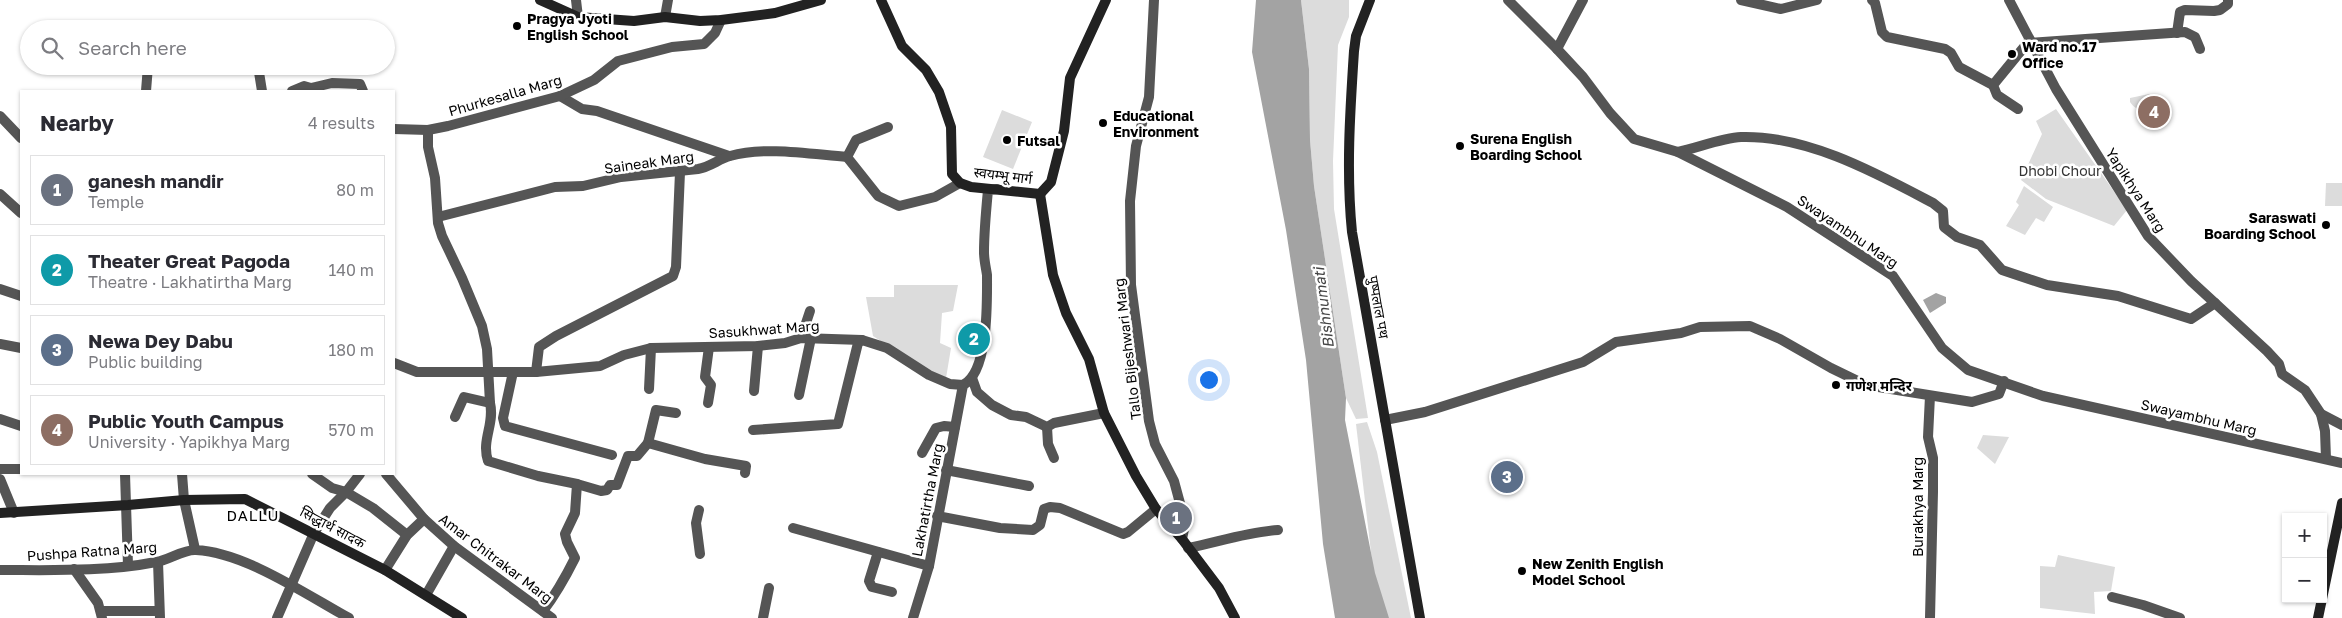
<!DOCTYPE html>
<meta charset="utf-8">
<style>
:root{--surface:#fff;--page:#f7f7f7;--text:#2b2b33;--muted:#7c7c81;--line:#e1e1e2;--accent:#000}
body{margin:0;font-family:"Golos Text","Noto Sans Devanagari",sans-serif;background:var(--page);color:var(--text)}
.controls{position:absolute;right:15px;bottom:15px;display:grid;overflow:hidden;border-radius:0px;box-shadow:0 1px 4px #0004}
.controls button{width:45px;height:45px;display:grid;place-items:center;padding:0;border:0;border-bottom:1px solid var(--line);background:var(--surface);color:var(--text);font:25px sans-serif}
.you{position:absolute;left:1208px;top:379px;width:18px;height:18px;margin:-12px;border:4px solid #fff;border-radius:50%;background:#1a73e8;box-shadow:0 0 0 8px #1a73e833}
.badge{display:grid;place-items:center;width:32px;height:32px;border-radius:50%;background:var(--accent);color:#fff;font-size:16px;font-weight:700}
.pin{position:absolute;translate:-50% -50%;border:2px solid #fff;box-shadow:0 1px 5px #0006}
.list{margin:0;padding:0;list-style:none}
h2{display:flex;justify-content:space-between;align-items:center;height:65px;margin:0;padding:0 20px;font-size:21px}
h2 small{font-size:16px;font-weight:400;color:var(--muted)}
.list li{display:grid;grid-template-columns:32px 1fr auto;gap:15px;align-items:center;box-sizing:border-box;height:70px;margin:0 10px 10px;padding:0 10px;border:1px solid var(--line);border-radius:0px}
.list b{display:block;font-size:19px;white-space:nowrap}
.list p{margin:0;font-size:16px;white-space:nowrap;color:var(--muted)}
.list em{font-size:16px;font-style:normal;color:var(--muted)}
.icon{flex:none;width:28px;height:28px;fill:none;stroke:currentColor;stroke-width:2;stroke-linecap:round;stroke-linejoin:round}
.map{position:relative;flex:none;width:2342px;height:618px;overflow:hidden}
.search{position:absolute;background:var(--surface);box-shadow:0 1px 4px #0004;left:20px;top:20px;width:375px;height:55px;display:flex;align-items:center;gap:12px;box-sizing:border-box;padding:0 18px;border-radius:28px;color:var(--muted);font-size:19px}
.panel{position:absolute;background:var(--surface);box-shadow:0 1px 4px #0004;left:20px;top:90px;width:375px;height:385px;border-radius:0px}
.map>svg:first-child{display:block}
.green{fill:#dcdcdc}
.water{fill:#a3a3a3}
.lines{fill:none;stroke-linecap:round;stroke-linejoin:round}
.street{stroke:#555;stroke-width:10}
.secondary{stroke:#222;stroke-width:10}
.poi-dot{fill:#000;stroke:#fff;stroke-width:2}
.labels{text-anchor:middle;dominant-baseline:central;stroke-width:5;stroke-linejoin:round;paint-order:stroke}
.poi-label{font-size:14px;font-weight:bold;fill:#000;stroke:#fff;text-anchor:start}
.street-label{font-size:14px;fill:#000;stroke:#fff}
.park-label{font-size:14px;fill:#333;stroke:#fff}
.water-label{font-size:15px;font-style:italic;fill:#444;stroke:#fff}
.neighbourhood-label{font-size:15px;letter-spacing:1px;fill:#000;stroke:#fff}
</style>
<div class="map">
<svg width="2342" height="618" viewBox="0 0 2342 618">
<rect width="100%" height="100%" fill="#fff"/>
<!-- green -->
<g class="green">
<path d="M1301,0H1349V17L1338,45L1333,161L1334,209L1368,418L1356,419L1346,398L1314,186L1310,140L1309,69Z"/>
<path d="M2149,94L2155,98L2157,106C2150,117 2136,111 2130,102V98Z"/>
<path d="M2056,109L2127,210L2114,226L2046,199L2021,180L2042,134L2036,121Z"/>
<path d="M1002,110L1032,122L1013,169L983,157Z"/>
<path d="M2326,183H2342V206H2325Z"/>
<path d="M2024,186L2053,207L2044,222L2036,218L2025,235L2006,226L2019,205L2016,202Z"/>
<path d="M894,285H958L953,311L942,313L940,343L951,348L946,378L922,368L873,336L866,297H894Z"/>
<path d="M1367,422L1377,452L1411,618H1387L1374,578L1356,424Z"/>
<path d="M1983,435L2009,437L1995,464L1977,448Z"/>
<path d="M2058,555L2115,567L2111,591L2094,592L2095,614L2040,608V566L2055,567Z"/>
</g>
<!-- water -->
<g class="water">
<path d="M1256,0H1301L1309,69L1310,140L1314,186L1346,398L1345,420L1375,573L1389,618H1335L1323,544L1306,360L1286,230L1252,52Z"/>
<path d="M1936,293L1946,297V303L1930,313L1923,300Z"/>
</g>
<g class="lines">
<!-- street -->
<g class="street">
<path d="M576,0L578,17"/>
<path d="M1154,0L1149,97L1136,146L1130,201L1131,285L1149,421L1155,444L1174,481L1184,518L1185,524L1182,539"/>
<path d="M1508,0L1557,49L1583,77L1610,113L1634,139L1678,152L1787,207L1893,276L1942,348L1968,370L2043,396L2342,463"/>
<path d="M1741,0L1781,9L1817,0"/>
<path d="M1872,0L1875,3L1882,32L1887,37L1945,49L1951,53L1959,67L1993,85"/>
<path d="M2009,0L2056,89L2148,236L2191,281L2267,351L2279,364L2282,374L2305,390L2321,414L2342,425"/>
<path d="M665,17L668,0"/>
<path d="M114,25L115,29"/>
<path d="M134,28L140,29"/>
<path d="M2177,33L2180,12L2185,10L2214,11L2220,10L2228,4V0"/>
<path d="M2030,43L2185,32L2195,37L2200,49"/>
<path d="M1557,49L1583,0"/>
<path d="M258,66L262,91"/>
<path d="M146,91L148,66"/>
<path d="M292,91L304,86L311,88L332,83L360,84L363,91"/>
<path d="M560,96L582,109L597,111L729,156"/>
<path d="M2018,109L1997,95L1993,85L2029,41"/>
<path d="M0,116L21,138"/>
<path d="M394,129L428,130L448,126L560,96L594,80L618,61L672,47L704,44L715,33L721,20"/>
<path d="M428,130V147L435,178L438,223L442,236L462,278L482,326L487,349L490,403"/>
<path d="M1678,152C1697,148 1722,138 1741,137C1807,135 1876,173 1933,203L1943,211L1944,227L1957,237L1980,245L2002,270L2047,285L2118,296L2191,319L2215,303"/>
<path d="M847,157L856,140L888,127"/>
<path d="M0,194L21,213"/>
<path d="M438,217L555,187L583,186L621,177L698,169C710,167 719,159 730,156C766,146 810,154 847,157L878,196L899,206L935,197L960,183"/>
<path d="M0,289L21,296"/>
<path d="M801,338L810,311"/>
<path d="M0,344L21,348"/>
<path d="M394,363L417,372H536L600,366L624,355L651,348L758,346L785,343L801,338L862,340L887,348L929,375L950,384L963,385C989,372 987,301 987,275C986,268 984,260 984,252C984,232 986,211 988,190L997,189"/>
<path d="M513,372L503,418L505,426L612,455"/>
<path d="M536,372L539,347L556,336L673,276L676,267L680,172"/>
<path d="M972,378L977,392L992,405L1011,415L1026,417L1047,427L1054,423L1104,413"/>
<path d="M649,389L651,348"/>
<path d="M754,391L758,346"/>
<path d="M799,395L811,338"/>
<path d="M1930,396L1928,437L1933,458V492L1930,618"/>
<path d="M708,403L711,385L705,377L709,347"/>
<path d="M2321,414L2325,431L2326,459"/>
<path d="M455,417L464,397L490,403C495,424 481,440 488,461L538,476L577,484L601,491L607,490L610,485H617L628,456H637L648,443L705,459L746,466L745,473"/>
<path d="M0,419L21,426"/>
<path d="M1385,420L1425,412L1583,362L1616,342L1681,333L1700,327L1750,326L1780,339L1831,368L1866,385L1972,402L1999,394L2004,381"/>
<path d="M1047,427L1048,444L1054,458"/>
<path d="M753,430L838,424L858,343L862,340"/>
<path d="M648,443L656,410L676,413"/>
<path d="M922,453L936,428L944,426L955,427"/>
<path d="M0,469H21"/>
<path d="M946,470L1029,486"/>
<path d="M125,474L128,565"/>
<path d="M182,474L184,500L195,549"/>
<path d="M312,474L332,488L346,492L373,508L407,535"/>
<path d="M386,474L424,519L454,546L552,618"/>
<path d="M0,479L14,513"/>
<path d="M699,510L696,523L700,554"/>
<path d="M937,516L1000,528L1033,530L1040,525L1044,509L1050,507L1060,508L1123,534L1128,532L1156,509"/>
<path d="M793,528L929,566"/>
<path d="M1188,548C1218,542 1248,532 1278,530"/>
<path d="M878,552L869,581L872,587L892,592"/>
<path d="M158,562L160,618"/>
<path d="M74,569L98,603L102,618"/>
<path d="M0,570C51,570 106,572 156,562C169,560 184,549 196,550C244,552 307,595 349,618"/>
<path d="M385,570L407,535L424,519"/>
<path d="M426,595L454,546"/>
<path d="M2112,597L2143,605L2180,618"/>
<path d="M101,611H159"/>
<path d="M543,611C556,594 566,576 575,558L567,542L565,534L575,513L577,484"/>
<path d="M277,618L314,533L330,508L346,492L360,474"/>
<path d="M763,618L769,588"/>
<path d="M913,618L929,566L963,385"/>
</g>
<!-- secondary -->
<g class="secondary">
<path d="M540,0L578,17L634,21L665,17L700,21L721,20L775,13L821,0"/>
<path d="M881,0L902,46L926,70L939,92L951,127L952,174L960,183L971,187L1040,194L1051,182L1064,131L1070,78L1106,0"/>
<path d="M1370,0L1356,36L1354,51C1350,112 1346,172 1352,232L1420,618"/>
<path d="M1040,194L1053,275L1066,313L1089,359L1104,413L1136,476L1156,509L1182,539L1219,588L1235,618"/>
<path d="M0,513L128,505L184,500L245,499L385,570L462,618"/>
<path d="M2318,618L2342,503"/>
</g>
</g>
<!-- markers -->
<g class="poi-dot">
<circle cx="517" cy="26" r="5"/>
<circle cx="2012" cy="54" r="5"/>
<circle cx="1103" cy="123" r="5"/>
<circle cx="1007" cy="140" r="5"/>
<circle cx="1460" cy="146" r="5"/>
<circle cx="2326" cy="225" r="5"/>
<circle cx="1836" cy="385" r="5"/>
<circle cx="1522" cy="571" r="5"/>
</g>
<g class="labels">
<!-- poi labels -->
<g class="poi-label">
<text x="527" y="18">Pragya Jyoti<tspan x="527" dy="16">English School</tspan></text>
<text x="2022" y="46">Ward no.17<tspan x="2022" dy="16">Office</tspan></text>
<text x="1113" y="115">Educational<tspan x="1113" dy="16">Environment</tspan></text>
<text x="1470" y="138">Surena English<tspan x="1470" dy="16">Boarding School</tspan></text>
<text x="1017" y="140">Futsal</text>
<text x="2316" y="217" text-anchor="end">Saraswati<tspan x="2316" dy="16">Boarding School</tspan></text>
<text x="1846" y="385">गणेश मन्दिर</text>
<text x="1532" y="563">New Zenith English<tspan x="1532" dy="16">Model School</tspan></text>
</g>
<!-- street labels -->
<g class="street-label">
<text transform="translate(505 95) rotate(-16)">Phurkesalla Marg</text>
<text transform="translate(649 162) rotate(-8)">Saineak Marg</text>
<text transform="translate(1003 175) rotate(7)">स्वयम्भू मार्ग</text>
<text transform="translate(2136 190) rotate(57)">Yapikhya Marg</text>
<text transform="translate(1848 231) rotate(34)">Swayambhu Marg</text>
<text transform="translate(1379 307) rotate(80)">पुष्पलाल पथ</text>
<text transform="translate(764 329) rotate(-4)">Sasukhwat Marg</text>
<text transform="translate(1127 349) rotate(-97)">Tallo Bijeshwari Marg</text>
<text transform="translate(2199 417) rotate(13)">Swayambhu Marg</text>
<text transform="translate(927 500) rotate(-79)">Lakhatirtha Marg</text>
<text transform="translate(1917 507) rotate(-90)">Burakhya Marg</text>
<text transform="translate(333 527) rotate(28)">सिद्धार्थ सादक</text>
<text transform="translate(92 551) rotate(-4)">Pushpa Ratna Marg</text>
<text transform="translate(496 558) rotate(37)">Amar Chitrakar Marg</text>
</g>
<!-- park labels -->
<g class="park-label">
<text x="2060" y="170">Dhobi Chour</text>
</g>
<!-- water labels -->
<g class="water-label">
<text transform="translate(1323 308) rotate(-97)">Bishnumati</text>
</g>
<!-- neighbourhood labels -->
<g class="neighbourhood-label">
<text x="253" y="515">DALLU</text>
</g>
</g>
</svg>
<div class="controls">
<button>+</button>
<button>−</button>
</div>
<div class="you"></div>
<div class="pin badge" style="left:1176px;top:518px;background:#6b7280">1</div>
<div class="pin badge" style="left:974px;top:339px;background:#0f9aa8">2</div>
<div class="pin badge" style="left:1507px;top:477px;background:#5c6f8a">3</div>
<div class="pin badge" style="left:2154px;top:112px;background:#8d6e63">4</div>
<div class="search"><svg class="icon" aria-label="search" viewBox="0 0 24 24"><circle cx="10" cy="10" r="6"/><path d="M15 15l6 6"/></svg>Search here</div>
<section class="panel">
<h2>Nearby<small>4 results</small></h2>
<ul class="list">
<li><span class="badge" style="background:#6b7280">1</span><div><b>ganesh mandir</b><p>Temple</p></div><em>80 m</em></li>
<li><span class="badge" style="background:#0f9aa8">2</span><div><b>Theater Great Pagoda</b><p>Theatre · Lakhatirtha Marg</p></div><em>140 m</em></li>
<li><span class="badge" style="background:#5c6f8a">3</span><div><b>Newa Dey Dabu</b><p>Public building</p></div><em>180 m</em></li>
<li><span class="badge" style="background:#8d6e63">4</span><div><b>Public Youth Campus</b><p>University · Yapikhya Marg</p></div><em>570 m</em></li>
</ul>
</section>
</div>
